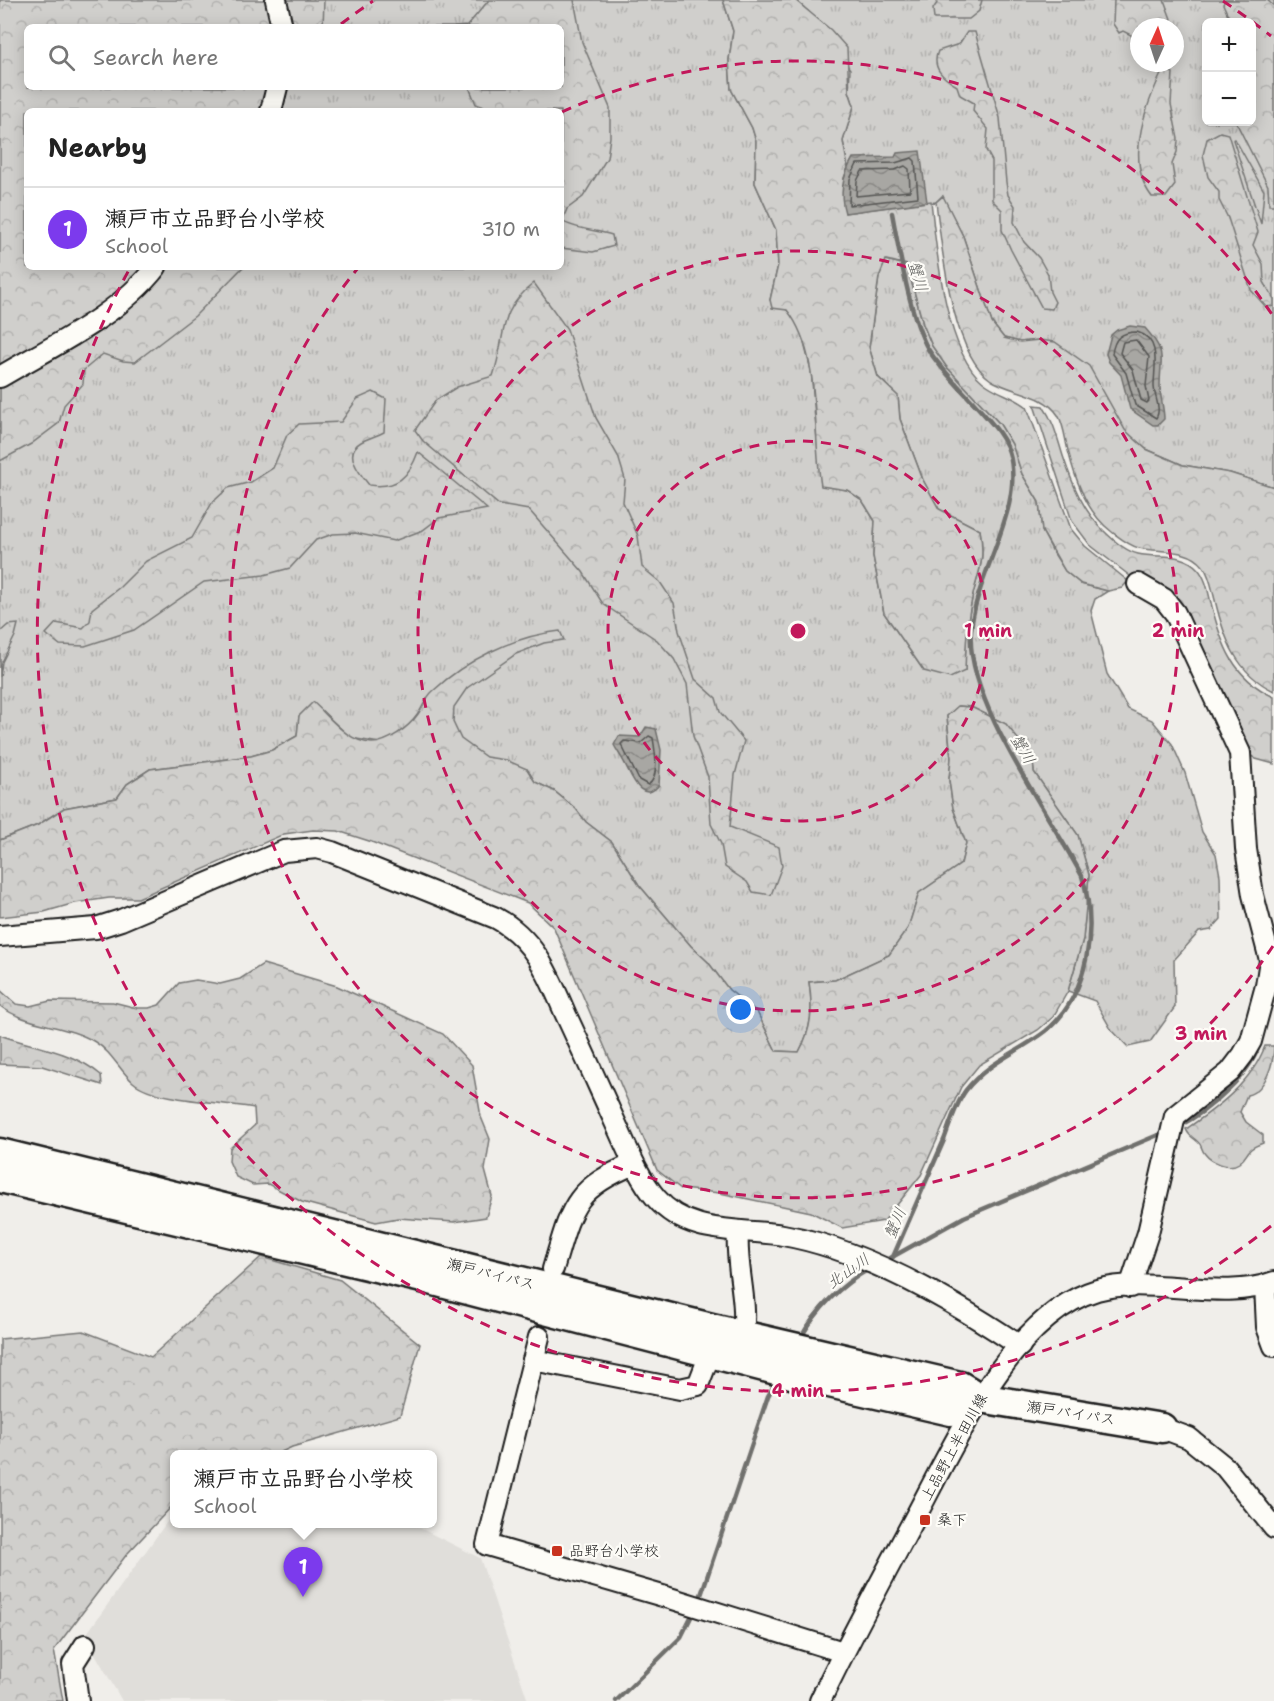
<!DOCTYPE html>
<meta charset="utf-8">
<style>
:root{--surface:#fff;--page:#f6f6f6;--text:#222;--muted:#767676;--line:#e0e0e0;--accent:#7c3aed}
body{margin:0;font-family:"Shantell Sans","Klee One",sans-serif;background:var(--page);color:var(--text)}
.controls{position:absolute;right:18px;top:18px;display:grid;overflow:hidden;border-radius:9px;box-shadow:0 3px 15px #0003}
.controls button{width:54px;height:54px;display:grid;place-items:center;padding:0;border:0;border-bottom:2px solid var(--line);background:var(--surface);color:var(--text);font:30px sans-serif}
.compass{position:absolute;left:1130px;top:18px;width:54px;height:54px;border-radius:50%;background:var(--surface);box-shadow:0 3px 15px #0003;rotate:3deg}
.you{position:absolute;left:741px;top:1010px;width:21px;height:21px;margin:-15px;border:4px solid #fff;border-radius:50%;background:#1a73e8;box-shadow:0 0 0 9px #1a73e833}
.badge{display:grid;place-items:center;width:39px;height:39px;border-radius:50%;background:var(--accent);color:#fff;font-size:20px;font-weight:700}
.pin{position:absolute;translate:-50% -50px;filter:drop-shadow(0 2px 3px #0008)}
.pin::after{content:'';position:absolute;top:32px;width:21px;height:18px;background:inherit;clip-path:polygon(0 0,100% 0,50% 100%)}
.popup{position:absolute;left:170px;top:1450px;width:267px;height:78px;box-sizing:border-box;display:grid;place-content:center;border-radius:9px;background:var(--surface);filter:drop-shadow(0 2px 4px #0005);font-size:20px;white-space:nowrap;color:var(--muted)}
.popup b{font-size:22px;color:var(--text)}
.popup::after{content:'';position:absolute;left:50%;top:100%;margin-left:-12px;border:12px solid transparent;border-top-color:var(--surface)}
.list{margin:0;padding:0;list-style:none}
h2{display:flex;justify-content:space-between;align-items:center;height:78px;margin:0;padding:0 24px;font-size:26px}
h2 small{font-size:20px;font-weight:400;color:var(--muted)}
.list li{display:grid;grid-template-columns:39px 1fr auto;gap:18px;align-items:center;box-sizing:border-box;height:84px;padding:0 24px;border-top:2px solid var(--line)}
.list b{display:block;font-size:22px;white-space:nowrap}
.list p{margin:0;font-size:20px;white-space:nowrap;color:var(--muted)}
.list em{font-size:20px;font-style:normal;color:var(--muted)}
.icon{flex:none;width:33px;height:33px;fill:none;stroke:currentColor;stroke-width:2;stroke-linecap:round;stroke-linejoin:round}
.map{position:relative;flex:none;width:1274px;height:1701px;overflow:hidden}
.search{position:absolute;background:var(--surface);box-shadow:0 3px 15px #0003;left:24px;top:24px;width:540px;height:66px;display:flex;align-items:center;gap:15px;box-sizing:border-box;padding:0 21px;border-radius:9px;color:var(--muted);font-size:22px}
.panel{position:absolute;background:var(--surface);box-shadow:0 3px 15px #0003;left:24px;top:108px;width:540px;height:162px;border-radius:9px}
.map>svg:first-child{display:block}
.built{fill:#e0deda}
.grass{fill:url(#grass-tufts);stroke:#767674;stroke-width:1.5;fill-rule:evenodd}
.forest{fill:url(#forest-crowns);stroke:#767674;stroke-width:1.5}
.water{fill:url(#water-waves);stroke:#706f6d;stroke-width:1.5}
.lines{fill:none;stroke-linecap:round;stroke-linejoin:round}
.shore{stroke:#545452;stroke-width:1.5}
.stream{stroke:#706f6d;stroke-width:4.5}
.minor-casing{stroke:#1c1c1c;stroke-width:24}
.highway-casing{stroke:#1c1c1c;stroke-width:33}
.minor{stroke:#fdfcf7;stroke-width:20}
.highway{stroke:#fdfcf7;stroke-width:28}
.ring{fill:none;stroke:#c2185b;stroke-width:3;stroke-dasharray:10 8}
.poi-dot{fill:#c8321e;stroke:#fdfcf7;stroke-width:2}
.labels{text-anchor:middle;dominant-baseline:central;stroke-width:4.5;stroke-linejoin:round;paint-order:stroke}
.street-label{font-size:15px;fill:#1c1c1c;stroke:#fdfcf7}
.poi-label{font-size:15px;fill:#1c1c1c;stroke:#fdfcf7;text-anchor:start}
.water-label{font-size:16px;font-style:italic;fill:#5b5b59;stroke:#fdfcf7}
.centre{fill:#c2185b;stroke:#fdfcf7;stroke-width:3}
.ring-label{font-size:18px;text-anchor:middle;font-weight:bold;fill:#c2185b;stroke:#fdfcf7;stroke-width:4.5;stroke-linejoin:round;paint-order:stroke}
</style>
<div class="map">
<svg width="1274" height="1701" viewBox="0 0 1274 1701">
<defs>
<pattern id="grass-tufts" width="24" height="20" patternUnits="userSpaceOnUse" patternTransform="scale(1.5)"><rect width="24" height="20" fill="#d0cfcc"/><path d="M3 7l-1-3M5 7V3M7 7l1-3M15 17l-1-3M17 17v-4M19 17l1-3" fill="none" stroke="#b2b1af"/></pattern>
<pattern id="forest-crowns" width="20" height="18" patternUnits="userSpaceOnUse" patternTransform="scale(1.5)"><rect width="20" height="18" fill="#d0cfcc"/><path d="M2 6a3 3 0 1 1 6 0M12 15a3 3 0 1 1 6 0" fill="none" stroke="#b2b1af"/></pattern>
<pattern id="water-waves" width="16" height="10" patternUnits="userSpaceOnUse" patternTransform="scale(1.5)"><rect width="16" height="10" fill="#a8a7a3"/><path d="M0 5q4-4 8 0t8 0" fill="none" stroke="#888784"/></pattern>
</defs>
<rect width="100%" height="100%" fill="#f0eeea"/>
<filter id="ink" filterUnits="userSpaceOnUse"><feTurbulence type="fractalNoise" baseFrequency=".0167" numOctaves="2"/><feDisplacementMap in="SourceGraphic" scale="12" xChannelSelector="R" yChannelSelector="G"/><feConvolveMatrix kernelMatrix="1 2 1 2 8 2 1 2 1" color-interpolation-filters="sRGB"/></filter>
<g filter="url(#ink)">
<!-- built -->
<path class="built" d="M174,1512V1524H412L480,1558L528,1701H122L85,1636Z"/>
<!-- grass -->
<g class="grass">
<path d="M281,0H723L733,31L729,60L731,89L752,128L756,141L755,183L776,230L778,265L770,300L787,310L799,324L811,370L821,485L847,490L862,500L875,521L873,556L884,613L924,671H965C965,648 966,627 971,604C977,572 986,565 980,530L939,509L923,480L900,419L898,396L878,377L869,347L879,277L885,260L907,265L923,324L932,346L946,366L1000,424L1012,444L1022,474L1039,502L1042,531L1053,552L1065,571L1081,584L1108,591L1095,599L1091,611L1107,674L1128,709L1152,720L1172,744L1185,773L1202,832L1216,854L1220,876L1221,919L1211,930L1199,932L1174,960L1175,1007L1150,1042L1128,1047L1111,1029L1095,1001L1068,991L1083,939L1089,875L1078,835L1034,772L1032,758L1006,724L971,707L959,706L947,716L951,758L949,780L953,808L966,843L961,864L919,893L908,928L889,955L835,980L809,982C813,1010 812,1028 799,1052L776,1051L757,1012L729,990L708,962L691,946L639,885L612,842L586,822L576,809L554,791L535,782L527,769L351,738L313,703L299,716L297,736L272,750L251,756L150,769L127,784L117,798L64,808L38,825L0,840V381L163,267H561V111H276L281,87H561V27H287Z"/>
<path d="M795,0H1274V487L1230,473L1183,465L1146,449L1125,431L1107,402L1039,340L1020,342L1004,338L992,323L963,236L942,196L936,202L845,213L844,178L848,168L843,141L854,106L849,91L850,69L808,11ZM1206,22H1252V122H1206ZM1139,27H1175V63H1139Z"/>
</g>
<!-- forest -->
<g class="forest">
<path d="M0,0H271L277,27H27V87H272L265,111H27V267H151L141,280L0,373Z"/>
<path d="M281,0H324L323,27H287Z"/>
<path d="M489,0H574L582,42L610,108V137L607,158L583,197L567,209L562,221C573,229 597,230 612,235L614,246L593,252L561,248V111H495L476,104L469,87H561V27H454L467,26Z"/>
<path d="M723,0H795L831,30L847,48L849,91L854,106L843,141L848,168L844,178L845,213L931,201C936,247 945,352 983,382C996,393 1014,396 1027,407L1071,529L1085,546L1128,581L1122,588L1108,591L1081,584L1065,571L1042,531L1039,502L1022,474L1012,444L1000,424L946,366L932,346L923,324L907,265L886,260L879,277L869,347L878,377L898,396L900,419L923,480L939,509L980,530C986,565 977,572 971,604C966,626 966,648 965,671L950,678L924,671L884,613L873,556L875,521L862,500L847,490L821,486C812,431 822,354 787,310L772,308L770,300L778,265L776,230L755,183L756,141L752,128L731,89L729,60L733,31Z"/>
<path d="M939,0H982L979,11L969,19H934L933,9Z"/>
<path d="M1114,0H1164L1174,27H1139L1138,49L1131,35L1123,31L1119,33L1113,24Z"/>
<path d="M1225,0H1267L1274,6V205H1269L1268,186L1236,122H1252V22H1231L1223,4Z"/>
<path d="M967,32H975L1000,118L1006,182L1008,195L1015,206L1014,222L1024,242L1039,258L1048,274L1050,292L1055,302L1052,309L1042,308L1011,250L1002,230V210L992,200V161L986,150L988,129L973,111L974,103L960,95L957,86C943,78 931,68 938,51L959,44Z"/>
<path d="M1167,70L1173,73L1171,104L1178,139L1177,152L1172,164L1175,185L1166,197H1152C1125,162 1145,107 1162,72Z"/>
<path d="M1220,132L1228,134L1258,232L1253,245L1263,264L1264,282L1274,299V306L1266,307L1251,290L1228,218L1219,200V192L1208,177L1203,155L1207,139Z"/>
<path d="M1235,139L1264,191L1261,224L1233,140Z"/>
<path d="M943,196L963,236L992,323L1004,338L1020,342L1039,340L1055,342L1089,366L1125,430L1146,449L1183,465L1230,473L1274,487V691C1236,673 1224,638 1215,600C1212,589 1210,575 1203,566C1188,547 1160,553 1139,548C1130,546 1120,538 1112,532C1089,515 1076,482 1069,454C1065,442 1065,427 1058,415C1044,393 1012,393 991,380C951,353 942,248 936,202Z"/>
<path d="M163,267H243L195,316L135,362L123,361L103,354L84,370L83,384L64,405L59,423L31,444L0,461V381Z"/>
<path d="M534,283L567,329L596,418L618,456L625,479L623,502L638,536L642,567L660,582L674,603L679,631L695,679L716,698L720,712L744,741L735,775L730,827L779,847L782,866L771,895L753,892L747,882L725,867L721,844L711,824L708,777L693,736L687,684L674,659L657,640L603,604L583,572L529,510L499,505L423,441L415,430L436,400L457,387L493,376C507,335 496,313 534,283Z"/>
<path d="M373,392L386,399L384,432C377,436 368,438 361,442C342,453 360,474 369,485C397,489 409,477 418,452L487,509L439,518L423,530L394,541L355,533L333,534L316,540L290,568L264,575L204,582L134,630L85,646L60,645L46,634L56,623L83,628L90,621L92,609L120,587L146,561L192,538L212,503L228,488L251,482L273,468L287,435L299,424L341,422L357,399Z"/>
<path d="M1034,405L1043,406C1054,422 1057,437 1063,456C1072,483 1083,511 1104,531C1113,540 1125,551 1138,554C1159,559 1182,551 1198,569C1206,578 1208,591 1211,603C1221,644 1233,678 1274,697V764L1256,759L1244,752L1179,610L1130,576L1090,545L1072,521Z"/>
<path d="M18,624L15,636L2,662L0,677V632L8,625Z"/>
<path d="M560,631L564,640L544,643L516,654L467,688L454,707L453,722L461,739L486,757L506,760L527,769L535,782L554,791L576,809L586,822L612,842L639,885L691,946L708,962L729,990L757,1012L776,1051L799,1052C812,1028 813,1009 809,982L835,980L889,955L908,928L919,893L961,864L966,843L953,808L949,780L951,758L947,716L958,706L971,707L1006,724L1033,758L1034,772L1078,835L1089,875L1083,939L1068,991L1053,1017L1038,1030L979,1065L961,1087L921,1175L884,1221L842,1228L811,1212L720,1193L681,1189L657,1170L554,928L528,903L369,841L338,831L313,830L284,834L138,898H109L75,903L44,912L0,917V840L38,825L64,808L117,798L127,784L150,769L251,756L272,750L297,736L299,716L313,702C331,718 347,742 372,743C388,743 409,727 418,714C423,707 426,697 433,691C466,660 514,636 560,631Z"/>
<path d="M263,964L337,986L443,1034L472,1065L481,1117L490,1139L485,1170L492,1196L486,1217L454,1222L398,1218L376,1222L302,1202L268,1184L253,1185L236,1177L229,1161L230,1148L255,1125L254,1108C224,1102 155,1101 133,1082C119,1070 112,1052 95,1042C66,1024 28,1027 0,1006V990L16,1004L30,1006L50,1001L113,1002L137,1008H149L159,1005L179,983L196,980L220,984L240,979Z"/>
<path d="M0,1035C35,1048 71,1050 101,1075L102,1085L42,1066L0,1064Z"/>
<path d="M1265,1046H1274C1274,1062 1266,1091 1247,1095L1240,1112L1246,1122L1263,1135V1143C1243,1150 1251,1154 1239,1163C1229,1170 1211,1162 1205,1154C1201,1150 1202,1145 1198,1142C1192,1136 1189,1137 1186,1129C1217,1108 1252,1082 1265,1046Z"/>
<path d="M261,1257L340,1280L420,1344L400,1416L292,1447L277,1454H174V1504L127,1554L54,1650L63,1701H0V1339L83,1331L151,1357Z"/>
</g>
<!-- water -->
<g class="water">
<path d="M920,151L927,202L845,213C839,194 843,175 853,158L895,157L897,153Z"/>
<path d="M1130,326L1145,328C1168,354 1160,356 1160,386C1160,397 1164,408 1164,419L1158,425H1153L1130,409L1121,375L1109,362L1106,354L1111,335L1117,330Z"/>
<path d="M646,727L656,729L661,750L659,785C641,806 631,774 624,762C621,756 617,751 614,745L619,736L640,737Z"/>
</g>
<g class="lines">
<!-- shore -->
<g class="shore">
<path d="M912,158L915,161L918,197L849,205L850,179L857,164L895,163Z"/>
<path d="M905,166L909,169L910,191L856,196L857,181L862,171L895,170Z"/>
<path d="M1137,332C1162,339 1154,368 1154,386C1154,396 1162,409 1156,418L1135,405L1126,373L1112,354C1114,338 1121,332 1137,332Z"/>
<path d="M1136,340L1149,357L1146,386L1149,401L1147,403L1141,400L1133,370L1120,353L1123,342Z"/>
<path d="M649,736L653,738C655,750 660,778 648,785L639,780L621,744L624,741L641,743Z"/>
</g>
<!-- stream -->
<g class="stream">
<path d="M892,213C899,250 910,317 928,349C947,381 1000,422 1009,452C1026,507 975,574 971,631C965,701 1049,813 1082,876C1098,927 1089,995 1046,1031C1019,1052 988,1062 966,1090C956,1103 950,1124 944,1140C927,1179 910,1218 893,1257"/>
<path d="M1179,1126C1206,1113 1254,1072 1260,1041"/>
<path d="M885,1261L964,1217L1165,1132"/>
<path d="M800,1339C817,1309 839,1286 869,1269"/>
<path d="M699,1601L768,1396L777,1380"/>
<path d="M616,1701L681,1637L694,1611"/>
</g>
<defs>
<g id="minor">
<path d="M276,0L282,27"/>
<path d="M271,111L277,87"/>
<path d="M0,377C52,346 118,316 156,267"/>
<path d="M0,936L96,928L121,920L284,851L317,848L332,852L496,918C535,939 549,976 566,1015C583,1051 599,1087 615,1122C627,1148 638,1177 656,1198C688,1236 739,1228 783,1235C863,1249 953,1301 1020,1346"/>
<path d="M738,1231C735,1266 748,1299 743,1334"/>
<path d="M553,1269C571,1209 572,1189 634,1164"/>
<path d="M1265,1286L1267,1327L1274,1346"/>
<path d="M1130,1287L1148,1233L1175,1116L1230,1072L1243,1055L1251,1041L1266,986L1270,960L1253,895L1246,849L1240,753L1175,613L1164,599L1138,584"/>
<path d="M539,1337L487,1545L673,1599L843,1652"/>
<path d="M533,1360L680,1389L698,1385L710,1354"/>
<path d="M1162,1428L1189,1438L1225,1467L1274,1528"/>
<path d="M78,1701L73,1664L85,1645"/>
<path d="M820,1701C848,1642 879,1585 910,1527C951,1452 1009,1316 1097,1290C1150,1275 1222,1302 1274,1282"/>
</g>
<g id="highway">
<path d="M0,1153L712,1328L960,1386L980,1398L1162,1428"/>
<path d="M0,1178L426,1279L799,1376L951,1411L980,1398"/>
</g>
</defs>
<!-- minor casing -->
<use href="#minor" class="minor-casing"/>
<!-- highway casing -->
<use href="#highway" class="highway-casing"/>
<!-- minor -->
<use href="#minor" class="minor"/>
<!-- highway -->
<use href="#highway" class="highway"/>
</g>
</g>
<!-- distance rings -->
<g class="ring">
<circle cx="798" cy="631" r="190"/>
<circle cx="798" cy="631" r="380"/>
<path d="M1273 946A570 570 0 1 1 358 268M562 112A570 570 0 0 1 1273 316"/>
<path d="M1271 1226A760 760 0 0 1 130 268M341 24A760 760 0 0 1 373 1M1223 1A760 760 0 0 1 1271 36"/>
</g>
<!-- markers -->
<g class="poi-dot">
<rect x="919" y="1514" width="12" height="12" rx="3"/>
<rect x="551" y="1545" width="12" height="12" rx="3"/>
</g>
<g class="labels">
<!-- street labels -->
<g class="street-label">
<text transform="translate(491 1274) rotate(14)">瀬戸バイパス</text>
<text transform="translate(1071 1413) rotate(9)">瀬戸バイパス</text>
<text transform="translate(954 1447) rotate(-61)">上品野上半田川線</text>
</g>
<!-- poi labels -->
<g class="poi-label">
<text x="937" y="1520">桑下</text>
<text x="569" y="1551">品野台小学校</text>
</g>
<!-- water labels -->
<g class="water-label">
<text transform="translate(918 276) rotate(74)">蟹川</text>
<text transform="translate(1023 749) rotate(60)">蟹川</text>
<text transform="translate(895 1223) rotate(-67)">蟹川</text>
<text transform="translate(848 1271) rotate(-35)">北山川</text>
</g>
</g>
<circle cx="798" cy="631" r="9" class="centre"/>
<g class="ring-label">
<text x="988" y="637">1 min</text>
<text x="1178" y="637">2 min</text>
<text x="1201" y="1040">3 min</text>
<text x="798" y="1397">4 min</text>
</g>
</svg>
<div class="controls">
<button>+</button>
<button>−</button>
</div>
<svg class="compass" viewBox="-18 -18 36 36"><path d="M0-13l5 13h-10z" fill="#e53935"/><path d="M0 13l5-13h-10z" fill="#767676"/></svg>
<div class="you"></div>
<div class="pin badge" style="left:303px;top:1597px">1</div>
<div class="popup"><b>瀬戸市立品野台小学校</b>School</div>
<div class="search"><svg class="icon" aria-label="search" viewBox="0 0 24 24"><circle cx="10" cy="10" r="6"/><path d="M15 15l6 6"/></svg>Search here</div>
<section class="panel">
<h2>Nearby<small></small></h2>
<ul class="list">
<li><span class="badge">1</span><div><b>瀬戸市立品野台小学校</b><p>School</p></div><em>310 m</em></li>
</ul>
</section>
</div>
